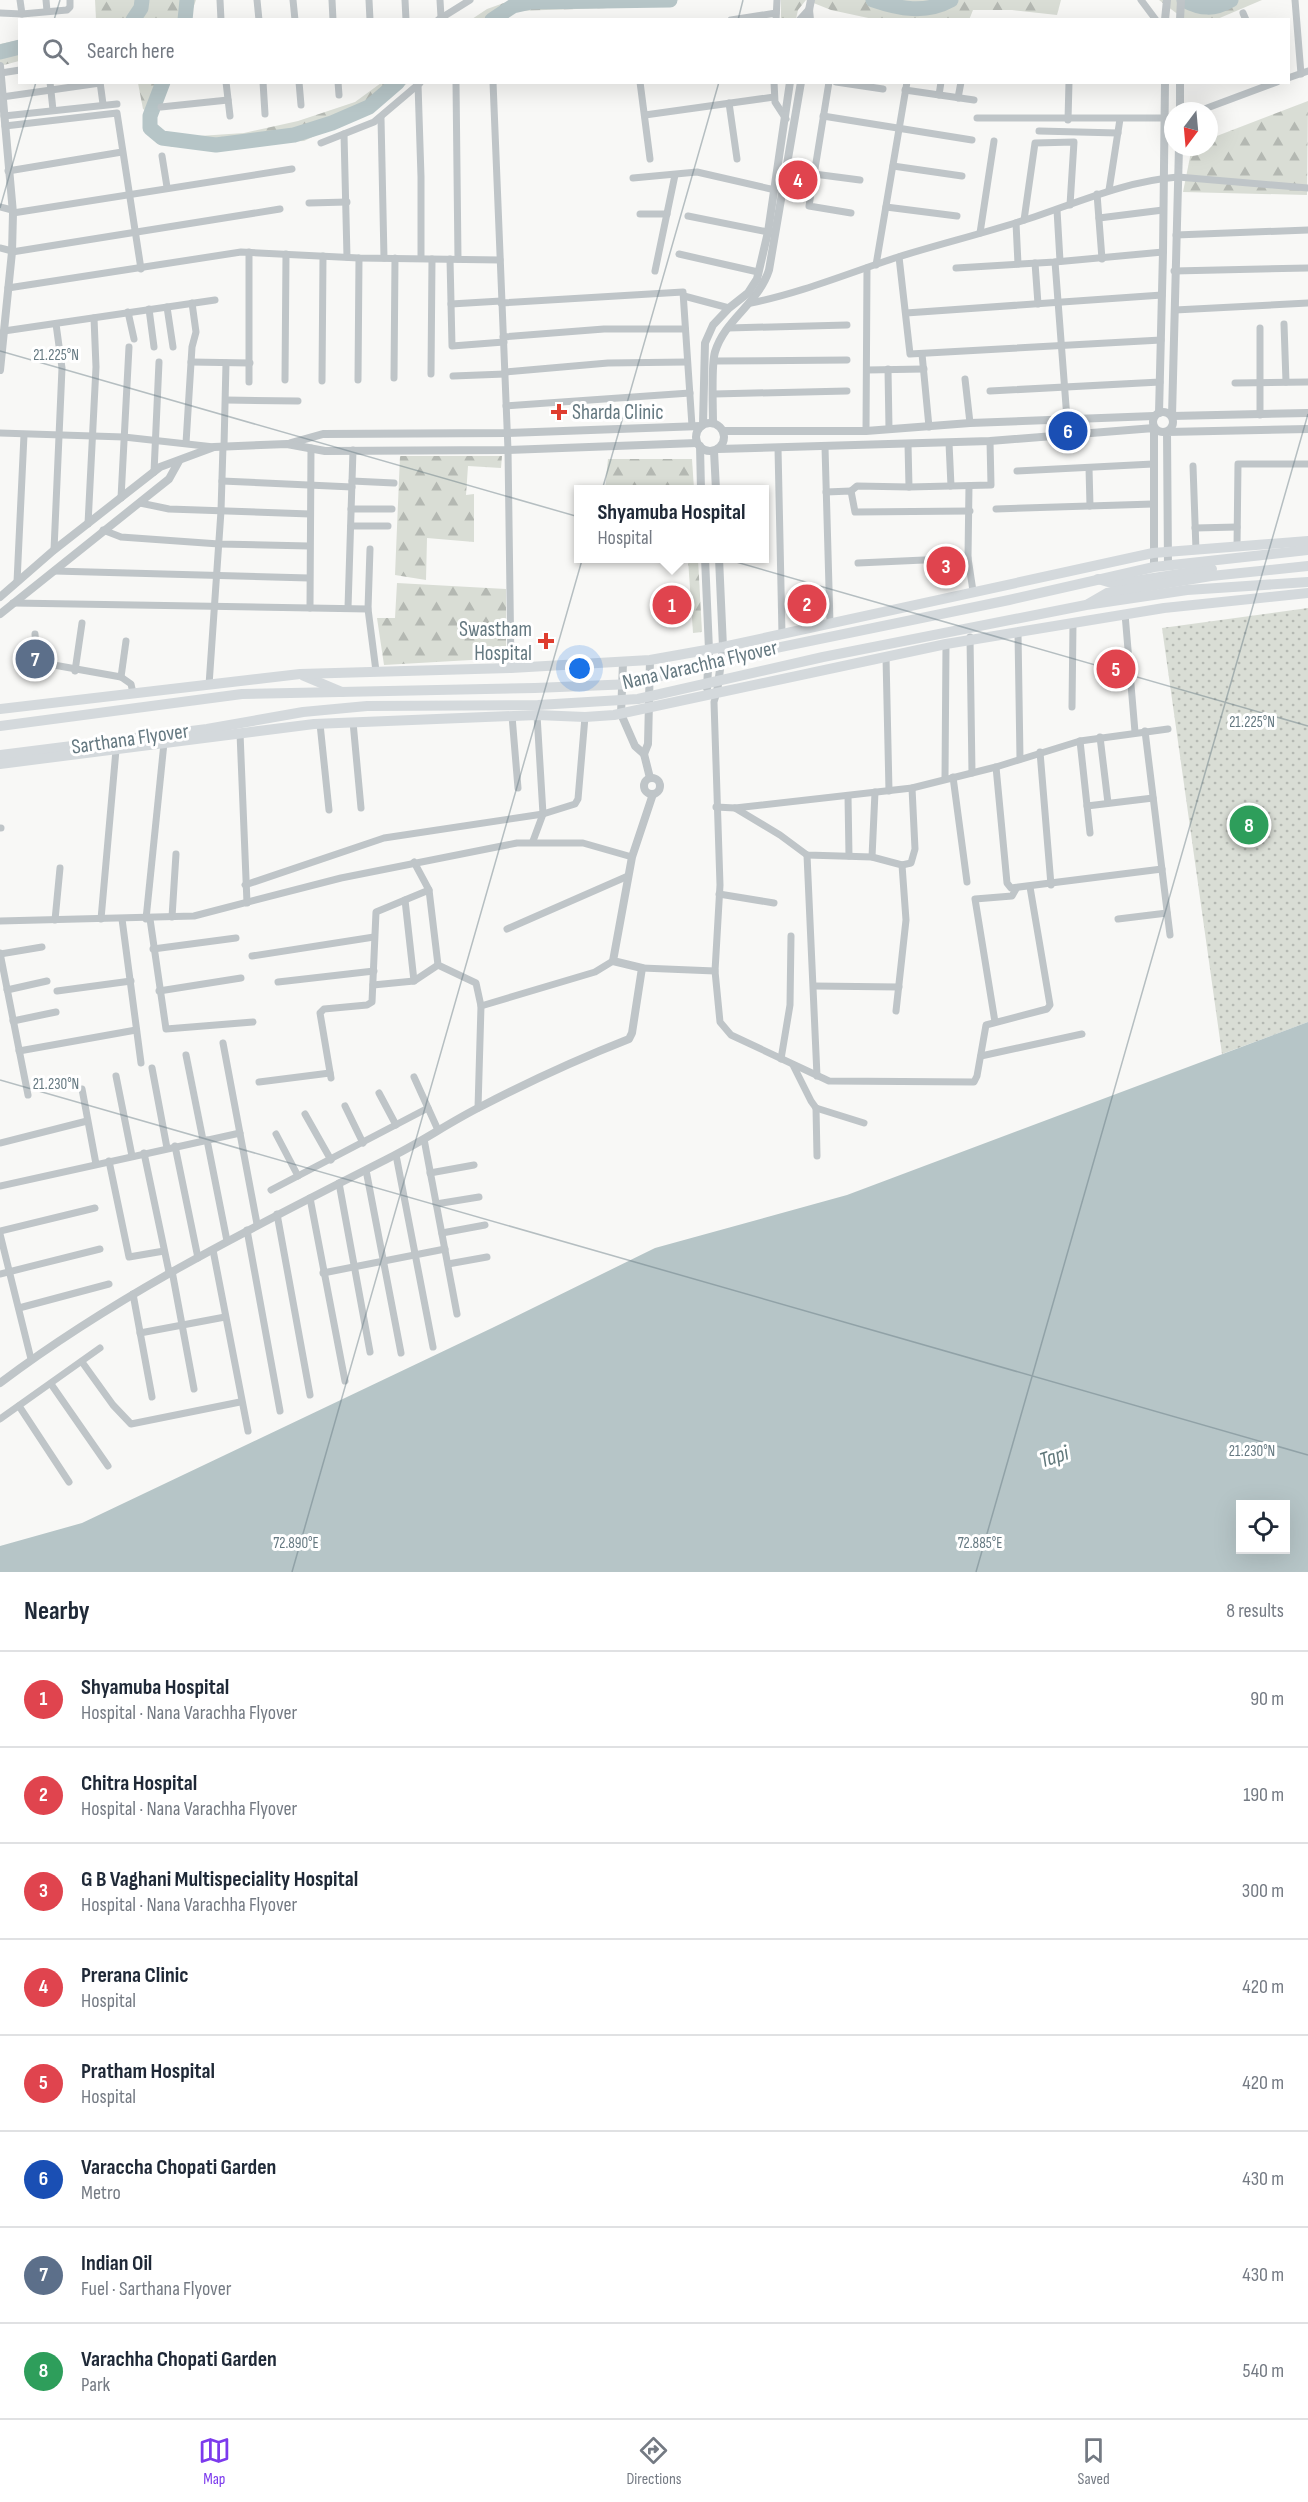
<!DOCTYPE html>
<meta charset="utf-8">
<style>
:root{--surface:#fff;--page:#f6f6f7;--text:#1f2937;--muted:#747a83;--line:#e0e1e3;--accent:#7c3aed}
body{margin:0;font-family:"Sofia Sans Condensed",sans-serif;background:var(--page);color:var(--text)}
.controls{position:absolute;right:18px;bottom:18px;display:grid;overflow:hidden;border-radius:0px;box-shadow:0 6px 24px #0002}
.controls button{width:54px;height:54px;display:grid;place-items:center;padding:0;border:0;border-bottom:2px solid var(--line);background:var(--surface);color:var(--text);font:30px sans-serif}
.compass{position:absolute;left:1164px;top:102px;width:54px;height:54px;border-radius:50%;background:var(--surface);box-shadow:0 6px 24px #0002;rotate:196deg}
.you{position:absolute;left:580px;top:669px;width:21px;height:21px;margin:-15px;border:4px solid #fff;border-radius:50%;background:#1a73e8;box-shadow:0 0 0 9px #1a73e833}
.badge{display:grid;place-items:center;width:39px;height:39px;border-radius:50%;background:var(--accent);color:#fff;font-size:20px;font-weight:700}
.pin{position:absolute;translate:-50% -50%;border:3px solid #fff;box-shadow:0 2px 6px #0006}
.popup{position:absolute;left:574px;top:485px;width:195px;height:78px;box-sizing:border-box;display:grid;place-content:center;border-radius:0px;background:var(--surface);filter:drop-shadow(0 2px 4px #0005);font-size:20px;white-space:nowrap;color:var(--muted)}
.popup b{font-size:22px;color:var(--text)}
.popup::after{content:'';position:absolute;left:50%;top:100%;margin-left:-12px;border:12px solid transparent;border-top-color:var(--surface)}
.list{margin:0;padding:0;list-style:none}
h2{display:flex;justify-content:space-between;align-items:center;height:78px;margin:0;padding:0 24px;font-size:26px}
h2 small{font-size:20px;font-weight:400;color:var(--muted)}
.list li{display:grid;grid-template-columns:39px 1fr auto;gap:18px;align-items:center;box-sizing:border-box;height:96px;padding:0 24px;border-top:2px solid var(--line)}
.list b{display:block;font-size:22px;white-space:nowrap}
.list p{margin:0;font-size:20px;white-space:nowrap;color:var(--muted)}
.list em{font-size:20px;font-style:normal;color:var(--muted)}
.icon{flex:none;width:33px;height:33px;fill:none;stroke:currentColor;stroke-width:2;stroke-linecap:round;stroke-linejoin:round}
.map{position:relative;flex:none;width:1308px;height:1572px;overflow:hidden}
.search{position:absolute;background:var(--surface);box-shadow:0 6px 24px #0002;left:18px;right:18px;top:18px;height:66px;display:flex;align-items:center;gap:15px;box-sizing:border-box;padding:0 21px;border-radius:0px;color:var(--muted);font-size:22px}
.sheet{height:846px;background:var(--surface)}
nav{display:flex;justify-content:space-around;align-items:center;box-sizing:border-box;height:84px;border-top:2px solid var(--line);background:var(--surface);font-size:16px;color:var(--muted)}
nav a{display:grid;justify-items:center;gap:3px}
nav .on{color:var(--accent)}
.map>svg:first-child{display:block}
.forest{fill:url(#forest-firs)}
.park{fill:url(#park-dots)}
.water{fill:#b6c5c7;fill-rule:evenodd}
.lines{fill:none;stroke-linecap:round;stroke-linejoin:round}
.river{stroke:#b6c5c7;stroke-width:15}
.minor{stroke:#bfc5c8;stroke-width:7}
.tertiary{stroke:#bfc5c8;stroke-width:8}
.primary{stroke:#d4d9dc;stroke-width:10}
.ticks{fill:none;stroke:#647880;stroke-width:1.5;stroke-opacity:0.45}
.poi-dot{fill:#df3d2f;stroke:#fff;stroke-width:2}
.labels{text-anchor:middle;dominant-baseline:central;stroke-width:6;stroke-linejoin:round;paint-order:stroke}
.poi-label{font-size:21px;fill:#647880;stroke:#fff;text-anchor:start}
.street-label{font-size:21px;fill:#647880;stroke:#fff}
.water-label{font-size:22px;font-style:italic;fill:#5f777a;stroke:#fff}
.ticks-label{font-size:15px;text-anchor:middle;fill:#647880;stroke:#fff;stroke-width:6;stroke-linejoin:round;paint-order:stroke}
</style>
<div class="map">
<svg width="1308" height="1572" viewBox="0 0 1308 1572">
<defs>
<pattern id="forest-firs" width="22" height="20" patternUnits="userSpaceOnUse" patternTransform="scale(1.5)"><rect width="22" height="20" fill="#d9ddd5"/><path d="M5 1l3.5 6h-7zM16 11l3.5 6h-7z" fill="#b4b8b2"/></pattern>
<pattern id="park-dots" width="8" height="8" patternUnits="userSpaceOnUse" patternTransform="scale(1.5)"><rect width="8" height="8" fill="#d9ddd5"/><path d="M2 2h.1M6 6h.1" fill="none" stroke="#b4b8b2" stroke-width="1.8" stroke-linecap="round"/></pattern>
</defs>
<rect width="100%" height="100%" fill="#f8f8f6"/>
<!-- forest -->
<g class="forest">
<path d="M95,0H196L189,20L96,19Z"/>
<path d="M512,0H679L639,7L515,11L500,19H472L487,9Z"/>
<path d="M781,0H1061L1057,15L1012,10H973L969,20L873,19L831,10L806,0L798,10L796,19H781Z"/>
<path d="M1159,0H1262L1215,20L1184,19Z"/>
<path d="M19,40V61L0,66V44Z"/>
<path d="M138,83H168L156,116L143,109Z"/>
<path d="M381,83H408L364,113L304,141L170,147L184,137L244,133L298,121L355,102Z"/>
<path d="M1308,101L1307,195L1183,192L1192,147H1209V139Z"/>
<path d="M400,456H502L501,468L468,466L466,495L474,494V542L427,538L426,580L395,575Z"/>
<path d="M608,459H692L694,489H605Z"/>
<path d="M688,559H698L702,632L693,633Z"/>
<path d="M397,583L506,589V658L384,665L377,618H395Z"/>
</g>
<!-- park -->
<path class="park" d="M1308,608V1022L1222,1054L1162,628Z"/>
<!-- water -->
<path class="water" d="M1308,1022V1572H0V1546L82,1523L492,1328L655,1248L847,1195ZM1240,1504H1286V1550H1240Z"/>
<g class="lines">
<!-- river -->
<g class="river">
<path d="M873,0C899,9 926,14 951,0"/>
<path d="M1184,0C1201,9 1214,10 1231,0"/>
<path d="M133,20L141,8L142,0"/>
<path d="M185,20L187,0"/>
<path d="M492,20L513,6L531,2L670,0"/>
<path d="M0,52L20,47"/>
<path d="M163,82L150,116V128L162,138L216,145L294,135L332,123L369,107L398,82"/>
</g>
<!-- minor -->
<g class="minor">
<path d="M20,0L22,14"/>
<path d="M46,0L47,11"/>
<path d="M220,0L221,20"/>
<path d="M257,0L259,20"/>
<path d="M293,0L295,20"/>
<path d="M332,0L333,20"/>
<path d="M369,0L370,20"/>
<path d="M405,0L406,20"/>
<path d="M440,0L441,17"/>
<path d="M1141,0L1156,20"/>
<path d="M1295,0L1301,74"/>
<path d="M0,13L22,14L67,10L70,7V0"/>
<path d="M1243,13L1246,20"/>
<path d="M438,20L470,0"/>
<path d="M731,20L776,13"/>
<path d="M776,20L777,0"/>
<path d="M1,73L20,70"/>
<path d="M1288,78L1308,71"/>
<path d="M50,82L53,110"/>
<path d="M100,82L103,104"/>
<path d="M226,82L230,116"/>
<path d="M263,82L265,114"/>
<path d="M299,82L301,105"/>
<path d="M338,82L339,95"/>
<path d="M456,82L458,259"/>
<path d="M493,82L508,450L511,668"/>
<path d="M640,82L650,159"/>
<path d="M774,82L775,102L786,119"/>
<path d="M829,82L809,206L851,213"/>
<path d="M836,82L883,89"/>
<path d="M418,84L421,177V258"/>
<path d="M905,90L974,100"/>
<path d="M939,95L941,82"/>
<path d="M2,97L100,83"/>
<path d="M958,98L961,82"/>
<path d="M729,103L737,159"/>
<path d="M161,107L228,100"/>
<path d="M1199,111L1277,82"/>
<path d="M645,115L774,97"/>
<path d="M4,116L117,104"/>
<path d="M823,116L972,140"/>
<path d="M381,118L384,258"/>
<path d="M977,118H1164"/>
<path d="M1068,120L1069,82"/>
<path d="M5,126L117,113L141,269"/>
<path d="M1039,131L1118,133"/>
<path d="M344,134L347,257"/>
<path d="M321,143L374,122L420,83"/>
<path d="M162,156L167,187"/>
<path d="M893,166L962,176"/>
<path d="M8,171L122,152"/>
<path d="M814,174L860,180"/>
<path d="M633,178L697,172L775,190"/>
<path d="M1109,190L1120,119"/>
<path d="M1097,194L1102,259"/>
<path d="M309,203L347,202"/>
<path d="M0,207L12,210"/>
<path d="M886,207L957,216"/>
<path d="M1057,210L1060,261"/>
<path d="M13,213L292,169"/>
<path d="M640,214H667"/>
<path d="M688,216L768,232"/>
<path d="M1099,218L1163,210"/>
<path d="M1024,220L1035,143L1074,142L1070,205"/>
<path d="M1016,223L1018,264"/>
<path d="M980,233L994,141"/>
<path d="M1176,235L1308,230"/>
<path d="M0,248L12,251"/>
<path d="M12,252L280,209"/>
<path d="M679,254L758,272"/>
<path d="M899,257L910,354L1161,340"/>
<path d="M450,259L452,346L504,342"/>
<path d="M1055,262L1067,419"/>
<path d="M1035,263L1038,304"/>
<path d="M876,265L907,82"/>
<path d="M956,268L1055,262L1163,252"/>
<path d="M655,271L675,175"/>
<path d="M1174,271L1308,268"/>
<path d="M8,288L241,252L359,258L500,260"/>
<path d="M684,296L729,308"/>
<path d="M501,303L683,292L692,426"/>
<path d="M751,303C801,293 849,273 898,257C943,243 989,232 1034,217C1081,201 1127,181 1178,177L1308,188"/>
<path d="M451,304L501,301"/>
<path d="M167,307L173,347"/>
<path d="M149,309L154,347"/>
<path d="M1175,310L1308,303"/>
<path d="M128,312L134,339"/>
<path d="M906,313L1162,295"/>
<path d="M1284,324L1286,382"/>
<path d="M728,328L847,325"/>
<path d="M4,331L215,300"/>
<path d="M503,337L604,329H685"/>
<path d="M922,354L929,427"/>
<path d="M715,361L847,360"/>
<path d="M191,362L250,363"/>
<path d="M888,369L889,429"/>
<path d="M867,370L924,369"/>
<path d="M505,372L608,363L687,362"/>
<path d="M431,374L432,259"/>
<path d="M453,376L505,374"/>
<path d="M394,378L395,258"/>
<path d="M965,379L970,423"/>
<path d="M285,380L286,254"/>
<path d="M358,380L359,258"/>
<path d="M322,381L323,256"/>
<path d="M249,382V252"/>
<path d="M1235,383L1308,382"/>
<path d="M990,391L1160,382"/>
<path d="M714,394L847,391"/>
<path d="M226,400L298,401"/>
<path d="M506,406L690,393"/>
<path d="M1260,415V328"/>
<path d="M866,431L867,268"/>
<path d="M0,433L124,437L214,447"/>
<path d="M186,443L192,347L196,332L192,303"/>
<path d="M949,443L951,486"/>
<path d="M908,444L909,487"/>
<path d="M224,446L226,363"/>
<path d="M825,447L830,623"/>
<path d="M778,448L782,634"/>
<path d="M1193,466L1196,550"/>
<path d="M1089,468L1090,506"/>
<path d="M1017,471L1153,464"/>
<path d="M154,472L159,362"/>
<path d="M222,481L352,487"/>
<path d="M352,481L394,483"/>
<path d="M969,486L968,558L973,591"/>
<path d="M851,491L857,486L909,487L991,485L990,441"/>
<path d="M826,492L851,491L855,512L970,511"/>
<path d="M121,498L129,347"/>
<path d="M140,503L169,509L310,514"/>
<path d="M351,509H392"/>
<path d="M996,509L1153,504"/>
<path d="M88,524L96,367L94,318"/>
<path d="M351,526H388"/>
<path d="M1195,528L1237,527"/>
<path d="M103,530L121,537L219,544L309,546"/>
<path d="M1237,547L1238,464H1308"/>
<path d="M370,549L368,609L376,671"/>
<path d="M54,550L62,368L56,324"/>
<path d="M858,563L968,558"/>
<path d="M54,571L309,578"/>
<path d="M17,582L24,435"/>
<path d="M13,603L368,609"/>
<path d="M310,608L311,448"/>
<path d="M348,608L353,450"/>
<path d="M1125,614L1135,732"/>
<path d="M1018,633L1020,759"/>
<path d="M35,634L37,662L121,677L131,684L133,693"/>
<path d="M970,637L972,773"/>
<path d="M886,657L889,791"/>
<path d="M75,671L82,623"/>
<path d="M121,677L126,641"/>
<path d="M209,685L221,511L223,446"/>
<path d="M717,692L714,702L720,885L715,971L720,1022L731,1035L829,1081L974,1082L977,1076L986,1025L1047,1009L1050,1005L1030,887"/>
<path d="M1072,707L1073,624"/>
<path d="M512,716L518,788"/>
<path d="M353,722L361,808"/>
<path d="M320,724L329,810"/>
<path d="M1145,731L1170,935"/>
<path d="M240,733L247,903"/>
<path d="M1100,737L1108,803"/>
<path d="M1080,741L1090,833"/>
<path d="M1040,752L1051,885"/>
<path d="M996,767L1007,883L1011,888L1162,869"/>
<path d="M953,777L967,882"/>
<path d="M945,779L946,644"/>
<path d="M848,796L849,856"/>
<path d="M1087,806L1153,798"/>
<path d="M716,807L735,808L912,788L996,767L1080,741L1168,729"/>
<path d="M735,808L780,835L807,855L872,857L902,865L906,920L896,1011"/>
<path d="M0,828H1"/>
<path d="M533,841L543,814L537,715"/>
<path d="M807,855L817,1076"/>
<path d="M872,857L875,792"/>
<path d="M414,862L429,890L438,965L476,983L481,1006L478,1108"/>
<path d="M902,865L911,863L915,849L912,788"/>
<path d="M245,885L384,838L543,814L575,804L578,799L585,717"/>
<path d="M719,894L774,903"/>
<path d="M405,900L414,981"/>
<path d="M172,917L176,854"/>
<path d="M101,919L116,750"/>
<path d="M122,919L141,1063"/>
<path d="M146,919L164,743"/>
<path d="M150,919L166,1029L253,1022"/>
<path d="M1118,919L1167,913"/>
<path d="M55,920L60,868"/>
<path d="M0,921L194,916L341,878L517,843H583L632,857"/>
<path d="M507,929L628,876"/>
<path d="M153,949L236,938"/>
<path d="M0,953L28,1095"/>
<path d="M0,954L42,947"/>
<path d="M252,956L374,937"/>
<path d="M642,968L715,971"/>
<path d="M278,982L374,971"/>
<path d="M373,985L414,981L438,965"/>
<path d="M814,986L899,987"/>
<path d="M7,990L47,981"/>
<path d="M57,991L131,981"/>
<path d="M159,991L241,978"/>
<path d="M481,1006L595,972L613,961"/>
<path d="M13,1021L56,1012"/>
<path d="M995,1022L975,899L1012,896L1016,889"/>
<path d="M223,1043L257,1224"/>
<path d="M19,1051L136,1030"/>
<path d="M186,1055L203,1140"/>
<path d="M981,1056L1082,1034"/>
<path d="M781,1059L790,1005L791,936"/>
<path d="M793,1065L811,1101L816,1108L864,1123"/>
<path d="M152,1068L167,1148"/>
<path d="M116,1076L132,1156"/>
<path d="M414,1077L438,1130"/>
<path d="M331,1078L320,1013L324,1009L367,1005L372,1002L376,912L429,890"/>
<path d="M259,1082L330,1073"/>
<path d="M82,1089L96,1164"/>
<path d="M379,1093L396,1125"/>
<path d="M345,1106L363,1143"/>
<path d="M816,1108L817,1156"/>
<path d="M305,1114L331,1160"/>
<path d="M276,1134L298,1176"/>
<path d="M424,1139L457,1314"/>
<path d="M207,1140L227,1241"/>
<path d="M0,1143L87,1121"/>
<path d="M175,1146L198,1258"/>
<path d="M144,1153L169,1272"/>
<path d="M396,1155L433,1347"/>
<path d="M109,1161L129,1257L164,1251"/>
<path d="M366,1170L401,1353"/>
<path d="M430,1173L474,1165"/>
<path d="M339,1183L370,1352"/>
<path d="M0,1186L240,1133"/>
<path d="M271,1190L428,1108"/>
<path d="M310,1198L345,1381"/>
<path d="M436,1204L479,1197"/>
<path d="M277,1214L310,1395"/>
<path d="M247,1230L280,1411"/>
<path d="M0,1231L95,1208"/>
<path d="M442,1233L485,1225"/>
<path d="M0,1234L31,1359"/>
<path d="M213,1250L248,1431"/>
<path d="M448,1264L487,1257"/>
<path d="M172,1271L194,1389"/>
<path d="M323,1273L445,1249"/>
<path d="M0,1274L100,1249"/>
<path d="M133,1294L152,1397"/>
<path d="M19,1308L109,1284"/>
<path d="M140,1333L225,1317"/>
<path d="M82,1362L113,1405L131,1424L240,1402"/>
<path d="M51,1384L108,1466"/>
<path d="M19,1406L69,1482"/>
<path d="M0,1419L100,1348"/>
</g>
<!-- tertiary -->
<g class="tertiary">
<path d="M800,20L809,10"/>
<path d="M810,20L809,10L811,0"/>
<path d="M1165,20L1167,0"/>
<path d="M1180,20L1181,0"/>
<path d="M0,66L13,213L12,252L0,370"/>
<path d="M1180,82V111"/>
<path d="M1179,147L1172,416L1308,413"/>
<circle cx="1163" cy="422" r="10"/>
<path d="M1159,413L1163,252L1165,82"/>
<circle cx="710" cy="437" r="14"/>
<path d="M713,423C713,406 711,365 715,352C725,319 758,304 769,270L801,82"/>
<path d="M703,424L705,343L713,325L729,308L748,293L757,279L768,232L790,82"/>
<path d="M723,431H866L970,423L1154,416"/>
<path d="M291,443L323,434L507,433L701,426"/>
<path d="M700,446L701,490"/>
<path d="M718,449L990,441L1154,428V567"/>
<path d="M714,451L716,490"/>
<path d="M705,558L709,650L707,688"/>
<path d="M1168,566L1167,432L1308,429"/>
<path d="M0,597L54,550L160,467L214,447L287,444L325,451L508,450L697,443"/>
<path d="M0,614L169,479L179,461"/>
<path d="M623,663L621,714L635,746L644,754L650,778"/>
<path d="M717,692L723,647L719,558"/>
<path d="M644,754L648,744L650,660"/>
<circle cx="652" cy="786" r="8"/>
<path d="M0,1383C122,1291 258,1225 393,1156C423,1141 450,1122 480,1107C528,1082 578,1059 629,1039L632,1033L642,968L613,961L632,857L653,794"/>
</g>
<!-- primary -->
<g class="primary">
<path d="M1098,579L1115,584L1212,569"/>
<path d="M1088,604L1107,593L1211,576L1308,566"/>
<path d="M304,676L342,692"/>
<path d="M0,709L300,674L511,668L650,660L723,647L1153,553L1308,541"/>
<path d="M0,726L242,694L535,688L632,684L722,659L1009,600L1154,567L1308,550"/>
<path d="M0,755L207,729L303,712L367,706L538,705L638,699L823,657L1086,605L1187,590L1308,582"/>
<path d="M0,764L314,724L537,715L585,717L614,715L946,644L1164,608L1308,593"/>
</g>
</g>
<!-- ticks -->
<path class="ticks" d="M54,20L60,0M738,20L743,0M0,208L36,82M0,351L1308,726M0,1080L1308,1455M292,1572L719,82M976,1572L1308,414"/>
<!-- markers -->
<g class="poi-dot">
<path d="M556 403h6v6h6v6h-6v6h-6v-6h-6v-6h6z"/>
<path d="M543 632h6v6h6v6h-6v6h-6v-6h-6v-6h6z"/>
</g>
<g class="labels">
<!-- poi labels -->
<g class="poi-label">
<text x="572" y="412">Sharda Clinic</text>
<text x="532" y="629" text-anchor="end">Swastham<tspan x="532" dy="24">Hospital</tspan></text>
</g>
<!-- street labels -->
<g class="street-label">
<text transform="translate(700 665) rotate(-13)">Nana Varachha Flyover</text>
<text transform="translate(130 739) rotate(-8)">Sarthana Flyover</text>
</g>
<!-- water labels -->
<g class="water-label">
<text transform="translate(1054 1457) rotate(-18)">Tapi</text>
</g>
</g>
<g class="ticks-label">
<text x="56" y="360">21.225°N</text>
<text x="1252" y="727">21.225°N</text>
<text x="56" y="1089">21.230°N</text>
<text x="1252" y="1456">21.230°N</text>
<text x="296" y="1548">72.890°E</text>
<text x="980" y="1548">72.885°E</text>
</g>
</svg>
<div class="controls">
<button><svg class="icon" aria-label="locate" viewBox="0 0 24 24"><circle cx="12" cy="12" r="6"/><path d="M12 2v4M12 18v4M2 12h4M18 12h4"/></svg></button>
</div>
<svg class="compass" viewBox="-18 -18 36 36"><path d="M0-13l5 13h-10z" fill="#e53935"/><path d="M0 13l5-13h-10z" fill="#747a83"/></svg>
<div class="you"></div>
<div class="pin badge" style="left:672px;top:605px;background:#e0444e">1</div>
<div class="popup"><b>Shyamuba Hospital</b>Hospital</div>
<div class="pin badge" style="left:807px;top:604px;background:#e0444e">2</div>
<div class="pin badge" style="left:946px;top:566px;background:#e0444e">3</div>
<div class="pin badge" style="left:798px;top:180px;background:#e0444e">4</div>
<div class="pin badge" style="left:1116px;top:669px;background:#e0444e">5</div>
<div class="pin badge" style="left:1068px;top:431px;background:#1a4fb4">6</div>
<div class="pin badge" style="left:35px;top:659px;background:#5c6f8a">7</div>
<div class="pin badge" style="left:1249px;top:825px;background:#2e9e5b">8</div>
<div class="search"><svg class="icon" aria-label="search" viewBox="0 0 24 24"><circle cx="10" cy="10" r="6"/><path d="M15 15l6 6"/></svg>Search here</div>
</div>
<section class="sheet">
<h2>Nearby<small>8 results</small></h2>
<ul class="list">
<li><span class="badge" style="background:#e0444e">1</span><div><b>Shyamuba Hospital</b><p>Hospital · Nana Varachha Flyover</p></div><em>90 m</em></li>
<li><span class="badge" style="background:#e0444e">2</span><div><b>Chitra Hospital</b><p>Hospital · Nana Varachha Flyover</p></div><em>190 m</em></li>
<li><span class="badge" style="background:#e0444e">3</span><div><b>G B Vaghani Multispeciality Hospital</b><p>Hospital · Nana Varachha Flyover</p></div><em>300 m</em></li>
<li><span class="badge" style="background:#e0444e">4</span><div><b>Prerana Clinic</b><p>Hospital</p></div><em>420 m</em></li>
<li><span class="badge" style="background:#e0444e">5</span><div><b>Pratham Hospital</b><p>Hospital</p></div><em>420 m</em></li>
<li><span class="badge" style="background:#1a4fb4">6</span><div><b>Varaccha Chopati Garden</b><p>Metro</p></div><em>430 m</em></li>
<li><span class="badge" style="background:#5c6f8a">7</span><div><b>Indian Oil</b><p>Fuel · Sarthana Flyover</p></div><em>430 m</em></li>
<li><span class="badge" style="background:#2e9e5b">8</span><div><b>Varachha Chopati Garden</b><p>Park</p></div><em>540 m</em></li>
</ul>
</section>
<nav>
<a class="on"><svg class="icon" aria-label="map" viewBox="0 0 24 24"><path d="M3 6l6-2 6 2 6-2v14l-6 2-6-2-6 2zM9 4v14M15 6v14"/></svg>Map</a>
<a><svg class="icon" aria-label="directions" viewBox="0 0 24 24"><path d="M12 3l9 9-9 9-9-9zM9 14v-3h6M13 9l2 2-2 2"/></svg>Directions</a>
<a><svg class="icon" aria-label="saved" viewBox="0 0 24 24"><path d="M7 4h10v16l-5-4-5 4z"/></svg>Saved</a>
</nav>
